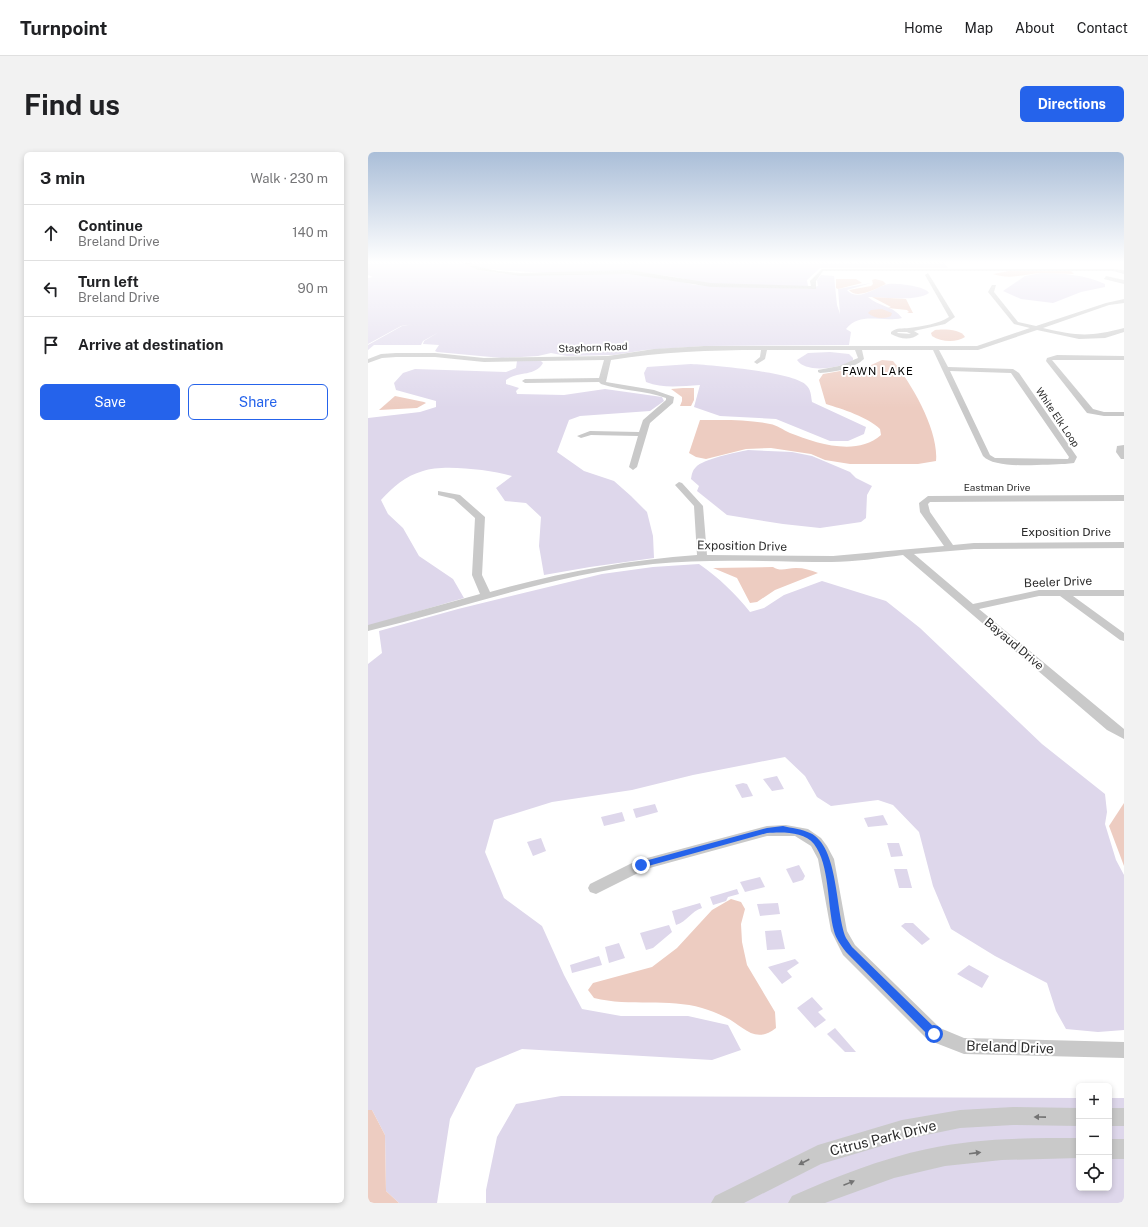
<!DOCTYPE html>
<meta charset="utf-8">
<style>
:root{--surface:#fff;--page:#f2f2f2;--text:#202124;--muted:#757577;--line:#e0e0e0;--accent:#2563eb}
body{margin:0;font-family:"Public Sans",sans-serif;background:var(--page);color:var(--text)}
.controls{position:absolute;right:12px;bottom:12px;display:grid;overflow:hidden;border-radius:6px;box-shadow:0 2px 6px #0003}
.controls button{width:36px;height:36px;display:grid;place-items:center;padding:0;border:0;border-bottom:1px solid var(--line);background:var(--surface);color:var(--text);font:20px sans-serif}
.stop{position:absolute;width:12px;height:12px;margin:-9px;border:3px solid #2563eb;border-radius:50%;background:#fff}
.stop.end{background:#2563eb;border-color:#fff;box-shadow:0 1px 4px #0008}
.list{margin:0;padding:0;list-style:none}
h2{display:flex;justify-content:space-between;align-items:center;height:52px;margin:0;padding:0 16px;font-size:17px}
h2 small{font-size:13px;font-weight:400;color:var(--muted)}
.list li{display:grid;grid-template-columns:26px 1fr auto;gap:12px;align-items:center;box-sizing:border-box;height:56px;padding:0 16px;border-top:1px solid var(--line)}
.list b{display:block;font-size:15px;white-space:nowrap}
.list p{margin:0;font-size:13px;white-space:nowrap;color:var(--muted)}
.list em{font-size:13px;font-style:normal;color:var(--muted)}
.actions{display:flex;gap:8px;padding:12px 16px}
.actions a{flex:1;padding:9px 0;border:1px solid var(--accent);border-radius:6px;text-align:center;font-size:14px;color:var(--accent)}
.actions .main{background:var(--accent);color:#fff}
.icon{flex:none;width:22px;height:22px;fill:none;stroke:currentColor;stroke-width:2;stroke-linecap:round;stroke-linejoin:round}
.map{position:relative;flex:none;width:756px;height:1051px;overflow:hidden;border-radius:6px}
header{display:flex;align-items:center;gap:24px;box-sizing:border-box;height:56px;padding:0 20px;background:var(--surface);border-bottom:1px solid var(--line)}
header strong{font-size:19px}
nav{display:flex;gap:22px;margin-inline-start:auto;font-size:14px}
.intro{display:flex;align-items:center;justify-content:space-between;box-sizing:border-box;height:96px;padding:0 24px}
h1{margin:0;font-size:28px}
.button{padding:10px 18px;border-radius:6px;background:var(--accent);color:#fff;font-size:14px;font-weight:700}
main{display:flex;gap:24px;padding:0 24px}
aside{flex:1;background:var(--surface);border-radius:6px;box-shadow:0 2px 6px #0003}
.map>svg:first-child{display:block}
.green{fill:#ded7eb}
.water{fill:#edccc1}
.lines{fill:none;stroke-linecap:round;stroke-linejoin:round}
.minor{fill:#c9c9c9;fill-rule:evenodd}
.oneway{fill:#737373}
.route{fill:#2563eb}
.labels{text-anchor:middle;dominant-baseline:central;stroke-width:4;stroke-linejoin:round;paint-order:stroke}
.far-street-label{font-size:10px;fill:#2c2c2c;stroke:#fff}
.far-neighbourhood-label{font-size:11px;letter-spacing:1px;fill:#000;stroke:#fff}
.street-label{font-size:12px;fill:#2c2c2c;stroke:#fff}
.near-street-label{font-size:14px;fill:#2c2c2c;stroke:#fff}
</style>
<header>
<strong>Turnpoint</strong>
<nav><a>Home</a><a>Map</a><a>About</a><a>Contact</a></nav>
</header>
<div class="intro"><h1>Find us</h1><a class="button">Directions</a></div>
<main>
<aside>
<h2>3 min<small>Walk · 230 m</small></h2>
<ul class="list">
<li><svg class="icon" aria-label="ahead" viewBox="0 0 24 24"><path d="M12 20V5M6 11l6-6 6 6"/></svg><div><b>Continue</b><p>Breland Drive</p></div><em>140 m</em></li>
<li><svg class="icon" aria-label="left" viewBox="0 0 24 24"><path d="M17 20v-9H6M10 6l-5 5 5 5"/></svg><div><b>Turn left</b><p>Breland Drive</p></div><em>90 m</em></li>
<li><svg class="icon" aria-label="arrive" viewBox="0 0 24 24"><path d="M6 21V4h12l-3 4 3 4H6"/></svg><div><b>Arrive at destination</b></div></li>
</ul>
<div class="actions"><a class="main">Save</a><a>Share</a></div>
</aside>
<div class="map">
<svg width="756" height="1051" viewBox="0 0 756 1051">
<rect width="100%" height="100%" fill="#fff"/>
<!-- green -->
<g class="green">
<path d="M0,109H451L462,111L575,109L580,116H452L439,128L440,134L437,135L342,133L308,125L263,119L178,121L116,117L110,118L137,122L258,121L291,125L327,133L441,137L450,134L449,128L453,123L466,124L469,153L472,162L470,137L503,131L479,138C490,151 509,134 520,132C528,131 557,134 561,141C547,150 518,145 500,145C510,154 526,154 534,166C513,171 493,159 478,177L483,180L481,193L336,194L277,198L246,203L199,204L183,201L170,204L134,206L69,200L67,199L71,193L55,192L56,189L71,180L55,189L53,193H6L0,198V193L34,174L46,172L33,174L0,192V126L5,125L0,123Z"/>
<path d="M673,121C694,121 718,123 737,132V135L713,140L685,151L653,147L635,139L657,124Z"/>
<path d="M462,200L481,202L485,206V208C473,216 438,222 429,208L440,201Z"/>
<path d="M149,209H173L175,211C167,225 149,219 138,228V232L151,236L148,239L149,242L196,243L237,237L294,245L296,249L282,259L212,264L201,268L189,300L216,319L246,329L263,344L279,360L285,384L286,406L222,415L176,423L171,394L173,365L158,351L137,349L128,336L144,324C123,318 75,312 55,319C37,324 25,335 13,348L20,362L35,376L51,404L85,427L96,446L0,474V266L52,260L68,255V249L28,238L26,231L35,221L47,217L138,220L148,216Z"/>
<path d="M323,212C344,213 425,220 438,233C443,237 443,244 444,250L498,275L496,282L480,289H462L408,267L352,264L326,255L332,233C313,234 296,237 278,230L276,221L279,215Z"/>
<path d="M380,298L424,300L444,304L482,320L488,326L504,334L499,343L498,366L493,370L452,376L415,372L359,363L329,339L331,334L323,327C324,322 324,319 328,315C335,307 369,300 380,298Z"/>
<path d="M331,412C351,426 367,441 382,460L396,456L416,443L454,429L518,449L552,476L674,592L737,642L739,660L737,672L748,708L756,723V878L730,880L698,877L688,859L679,831L627,804L583,777L565,734L551,680L525,653L510,648L463,654L449,645L437,624L417,605L325,623L264,638L184,650L126,668L117,700L136,746L174,774L196,823L214,857L253,864H320L360,873L373,898L344,908L154,897L108,916L82,967L69,1051H31L18,1039L17,983L4,958H0V512L14,501L11,479L90,457L234,422L285,415Z"/>
<path d="M409,624L416,637L404,639L395,627Z"/>
<path d="M375,631L379,632L385,644L374,646L367,633Z"/>
<path d="M287,652L290,660L268,666L265,657Z"/>
<path d="M254,660L257,669L236,674L233,665Z"/>
<path d="M515,663L520,673L500,675L496,666Z"/>
<path d="M173,686L178,699L165,704L159,690Z"/>
<path d="M519,691H531L535,704L523,705Z"/>
<path d="M431,713L437,724L435,728L425,731L418,717Z"/>
<path d="M526,717H539L544,736H531Z"/>
<path d="M392,725L397,735L377,740L372,730Z"/>
<path d="M369,737L371,742L360,745L358,749L345,753L342,745Z"/>
<path d="M332,751L334,756C323,759 319,770 308,773L304,759Z"/>
<path d="M410,751L412,762L392,764L389,752Z"/>
<path d="M537,771H545L562,787L554,793L533,774Z"/>
<path d="M301,773L304,780L285,796L278,798L272,781Z"/>
<path d="M413,778L417,797L399,798L397,779Z"/>
<path d="M251,791L257,806L241,811L237,795Z"/>
<path d="M231,804L234,813L204,821L202,813Z"/>
<path d="M427,807L431,811L419,819L424,825L414,832L400,815Z"/>
<path d="M601,813L621,824L614,836L589,822Z"/>
<path d="M444,845L455,857L450,860L458,868L447,876L429,856Z"/>
<path d="M467,876L488,900H477L459,882Z"/>
<path d="M193,944L711,946V1036H741V946H756V1051H118V1038L129,985L148,952Z"/>
</g>
<!-- water -->
<g class="water">
<path d="M641,119H703L706,122C695,122 685,121 674,121C657,122 642,128 625,122Z"/>
<path d="M468,127H488L494,131L470,137L468,136Z"/>
<path d="M507,127L515,129L518,132C509,136 489,148 481,138L503,134L505,132L504,128Z"/>
<path d="M504,145L538,147L545,161H539L541,160L539,158L520,156L523,155Z"/>
<path d="M514,157L524,161L523,164C517,167 506,167 500,161L503,158Z"/>
<path d="M567,178C575,177 593,177 597,185C588,191 573,190 564,184L563,181Z"/>
<path d="M514,208L525,209C544,232 571,279 568,309L550,312H482L457,308L443,302L403,296L378,297L338,307L328,305L321,301L332,268C355,268 379,267 402,272C409,273 415,278 422,281C448,291 488,305 513,283L512,277C500,265 474,257 458,252L451,228L455,222L501,214Z"/>
<path d="M315,236H326V248L323,254H312L314,249V245L303,237Z"/>
<path d="M27,244L56,250L58,251L49,256L11,258Z"/>
<path d="M405,415C413,420 419,416 428,416C436,416 443,418 450,421L407,438L389,450L382,451L369,426L345,416Z"/>
<path d="M756,651V714L741,674Z"/>
<path d="M363,747L373,750L377,757L373,772L374,790L379,813L407,860L408,876C386,893 376,874 357,865C349,861 341,858 334,856C301,846 262,855 226,846L220,838L225,831L284,815L309,796L344,758Z"/>
<path d="M0,958H4L17,983L18,1039L31,1051H0Z"/>
</g>
<g class="lines">
<!-- minor -->
<g class="minor">
<path d="M91,109H98L111,115L130,119L152,121L261,118L343,131L443,134L442,129L454,117H745L756,118V122L745,119H455L448,129V137L343,135L261,122L152,124L110,118Z"/>
<path d="M560,121L587,165L577,172L546,179L551,182C543,189 532,187 523,182V180C529,175 534,177 541,176C555,174 570,172 581,165L557,123ZM530,180H539L543,182L529,181Z"/>
<path d="M738,124L756,128V132L736,127Z"/>
<path d="M624,133H628L626,140L650,170L668,174L738,151L756,147V151L741,153L675,176C709,184 722,185 756,176V180L737,186L711,187L669,178L610,198H571L580,215L645,217L651,221L709,305L706,311L697,312C678,312 627,318 615,304L565,198H494L496,207C485,217 467,220 452,221L450,220V218L471,214L490,206L487,198H399L397,207L389,212L386,210L392,205L393,198C342,198 293,200 243,208L238,230L286,238L306,245L305,251L282,271L269,315L265,318L261,315L270,284L223,283L213,286L209,284L222,279L271,280L275,268L298,248V246C277,238 254,239 233,232L231,230L157,231L154,229L157,227L231,226L236,208L116,210L67,205H28L14,206L0,211V207L13,202L28,201H67L116,206L240,204L286,197L336,194H609L662,176L646,172L620,140ZM582,219L643,221L701,305L700,307L627,306L622,303Z"/>
<path d="M689,203L756,204V208H684L725,257L736,260H756V264H736L719,261L678,209L679,206Z"/>
<path d="M756,293V307H753L748,300L749,294Z"/>
<path d="M311,330L314,331L335,354L339,403L465,404L576,394L552,360L551,351L560,344L756,343V349L562,350L560,352L562,360L585,393L606,391L756,390V396L606,397L546,402L605,452L671,438H756V444H705L756,481V489L752,488L692,444H671L611,457L756,577V587L739,578L535,403C511,406 487,410 463,410C404,410 344,406 285,412C187,422 95,456 0,479V473L112,442L104,423L107,366L86,347L70,343V339L92,343L117,365L114,423L122,440C190,421 258,408 329,403L326,354L307,333Z"/>
<path d="M418,673L440,677L453,686L459,694L466,707L479,779L487,793L572,876L596,886L756,890V906L596,902L560,888L475,803L463,779L450,707L443,694L427,684H399L278,717L228,742L222,740L220,736L222,732L268,709L399,674Z"/>
<path d="M645,955L711,956V974L645,973L592,976L534,988L453,1012L376,1051H343L347,1044L450,993L534,968L592,958Z"/>
<rect x="741" y="956" width="15" height="18"/>
<path d="M711,986V1006L634,1008L577,1014L526,1026L457,1051H420L424,1044C467,1025 512,1007 559,997C609,986 660,986 711,986Z"/>
<rect x="741" y="987" width="15" height="20"/>
</g>
</g>
<!-- one-way arrows -->
<defs><path id="oneway-solid" d="M-6-.8H1V-3.2L6.5 0L1 3.2V.8H-6Z"/></defs>
<g class="oneway">
<use href="#oneway-solid" transform="translate(672 965) rotate(-179)"/>
<use href="#oneway-solid" transform="translate(607 1001) rotate(-7)"/>
<use href="#oneway-solid" transform="translate(436 1010) rotate(153)"/>
<use href="#oneway-solid" transform="translate(481 1031) rotate(-22)"/>
</g>
<!-- sky -->
<linearGradient id="sky" x2="0" y2="1"><stop stop-color="#aabed8"/><stop offset="0.43" stop-color="#fff"/><stop offset="1" stop-color="#fff" stop-opacity="0"/></linearGradient>
<rect width="756" height="256" fill="url(#sky)"/>
<!-- route -->
<path class="route" d="M415,674C423,676 434,677 442,681C471,694 467,759 478,786L484,795L569,878L571,882L569,885H562L478,800C473,793 468,787 466,779C459,753 462,713 446,692C436,679 413,680 399,681L273,716L269,713L273,710L399,676Z"/>
<g class="labels">
<!-- far-street labels -->
<g class="far-street-label">
<text transform="translate(225 195) rotate(-2)">Staghorn Road</text>
<text transform="translate(690 265) rotate(56)">White Elk Loop</text>
<text x="629" y="335">Eastman Drive</text>
</g>
<!-- far-neighbourhood labels -->
<g class="far-neighbourhood-label">
<text x="510" y="219">FAWN LAKE</text>
</g>
<!-- street labels -->
<g class="street-label">
<text x="698" y="380">Exposition Drive</text>
<text transform="translate(374 394) rotate(1)">Exposition Drive</text>
<text transform="translate(690 430) rotate(-2)">Beeler Drive</text>
<text transform="translate(646 492) rotate(40)">Bayaud Drive</text>
</g>
<!-- near-street labels -->
<g class="near-street-label">
<text transform="translate(642 895) rotate(2)">Breland Drive</text>
<text transform="translate(515 986) rotate(-14)">Citrus Park Drive</text>
</g>
</g>
</svg>
<div class="controls">
<button>+</button>
<button>−</button>
<button><svg class="icon" aria-label="locate" viewBox="0 0 24 24"><circle cx="12" cy="12" r="6"/><path d="M12 2v4M12 18v4M2 12h4M18 12h4"/></svg></button>
</div>
<div class="stop" style="left:566px;top:882px"></div>
<div class="stop end" style="left:273px;top:713px"></div>
</div>
</main>
